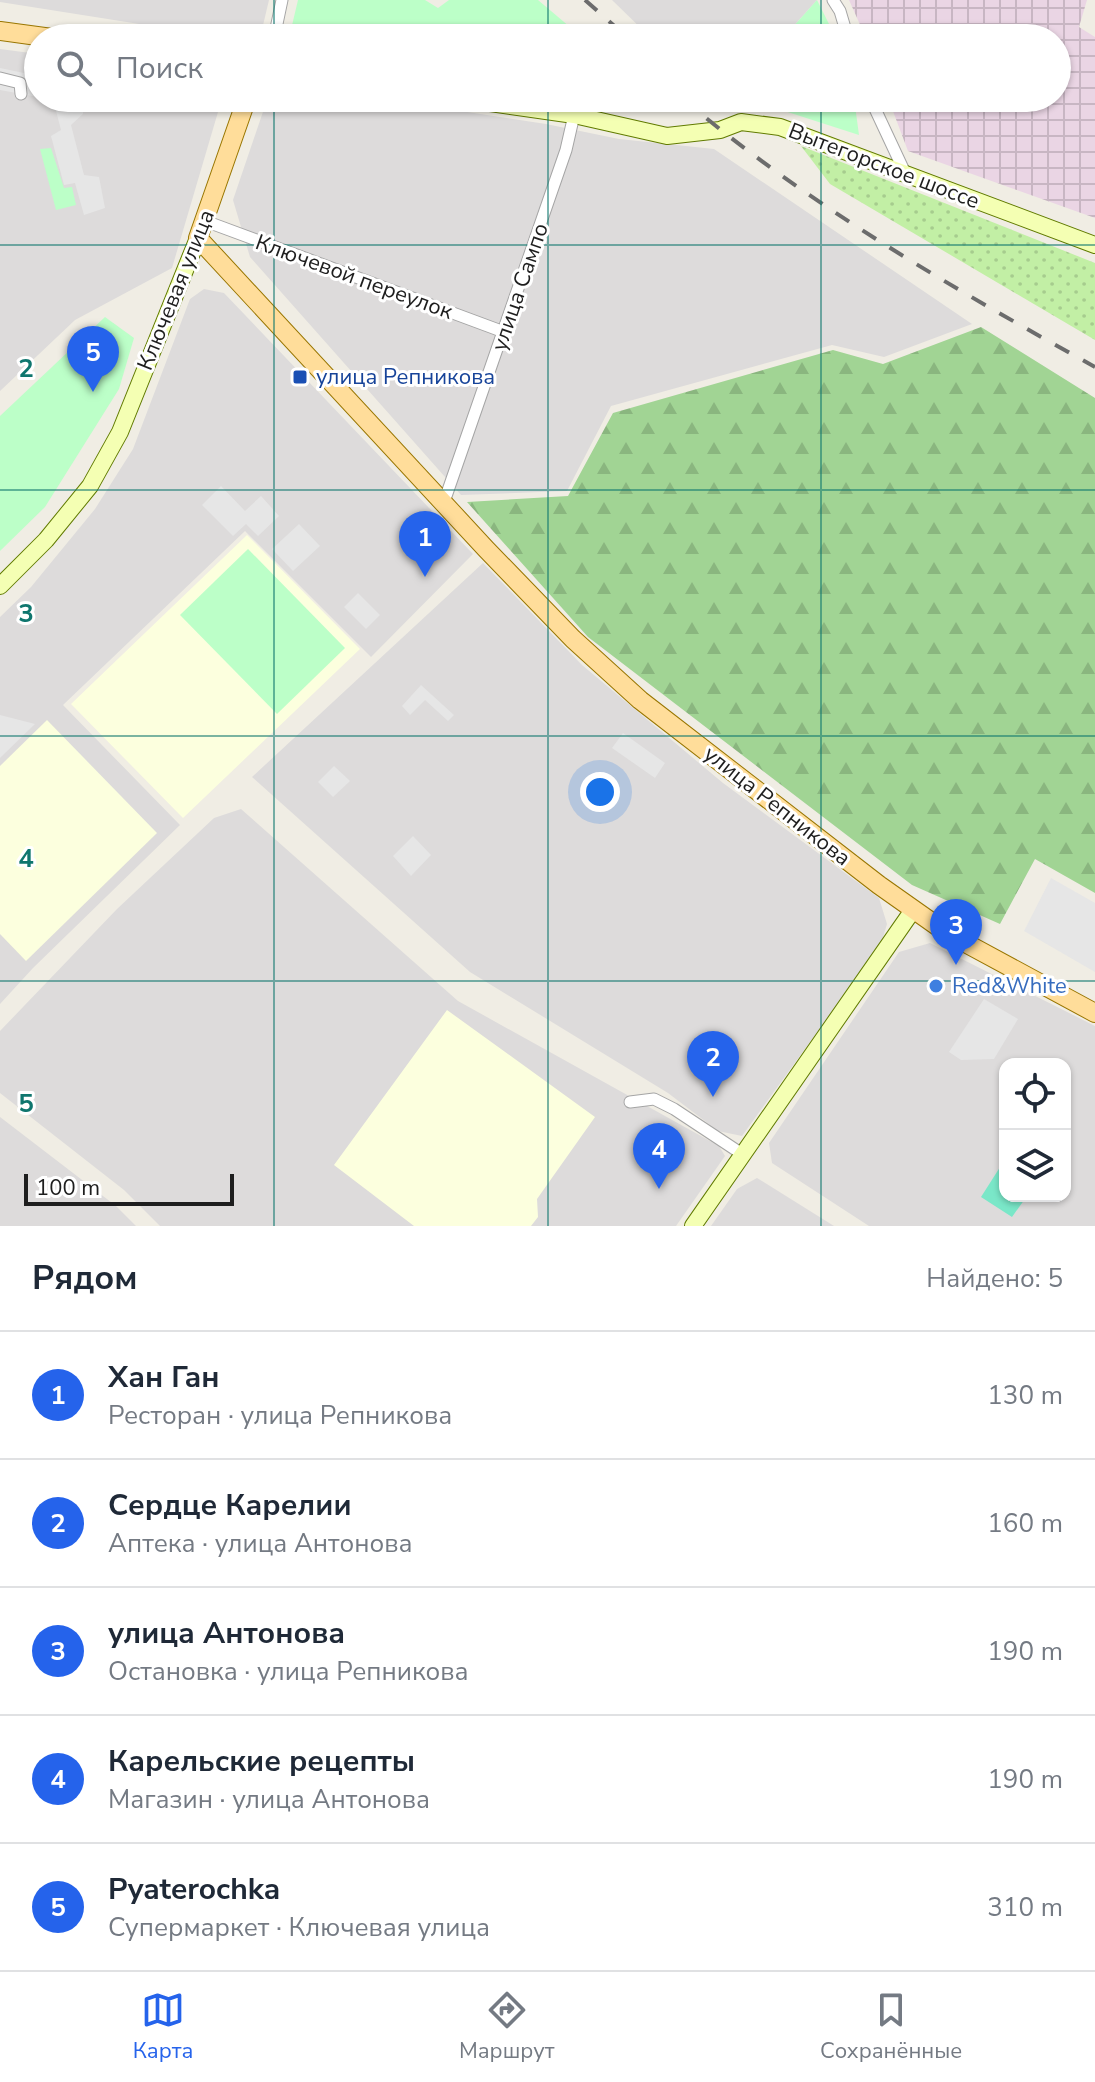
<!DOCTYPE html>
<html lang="ru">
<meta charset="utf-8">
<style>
:root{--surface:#fff;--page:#f2f2f3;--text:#1f2937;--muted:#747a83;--line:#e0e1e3;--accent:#2563eb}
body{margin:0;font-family:"Nunito Sans",sans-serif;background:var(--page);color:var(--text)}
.controls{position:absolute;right:24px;bottom:24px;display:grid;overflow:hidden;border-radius:16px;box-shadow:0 2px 6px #0004}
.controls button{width:72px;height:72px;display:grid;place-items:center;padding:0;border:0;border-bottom:2px solid var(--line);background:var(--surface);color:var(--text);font:40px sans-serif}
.scale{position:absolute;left:24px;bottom:20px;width:210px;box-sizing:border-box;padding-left:8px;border:4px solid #1e1e1e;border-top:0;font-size:22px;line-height:28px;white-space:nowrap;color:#1e1e1e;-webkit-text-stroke:6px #fff;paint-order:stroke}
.you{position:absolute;left:600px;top:792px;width:28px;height:28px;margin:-20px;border:6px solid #fff;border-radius:50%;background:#1a73e8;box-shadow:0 0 0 12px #1a73e833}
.badge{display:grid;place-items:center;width:52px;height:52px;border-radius:50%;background:var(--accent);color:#fff;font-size:26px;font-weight:700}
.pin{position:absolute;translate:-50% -66px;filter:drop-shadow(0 2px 4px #0008)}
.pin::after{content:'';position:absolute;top:42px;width:28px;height:24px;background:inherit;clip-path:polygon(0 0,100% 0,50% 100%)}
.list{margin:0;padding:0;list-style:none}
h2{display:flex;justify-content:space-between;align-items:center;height:104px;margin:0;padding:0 32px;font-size:34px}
h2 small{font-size:26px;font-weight:400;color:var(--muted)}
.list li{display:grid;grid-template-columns:52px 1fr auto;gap:24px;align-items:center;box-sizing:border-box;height:128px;padding:0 32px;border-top:2px solid var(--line)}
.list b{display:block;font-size:30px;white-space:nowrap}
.list p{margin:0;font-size:26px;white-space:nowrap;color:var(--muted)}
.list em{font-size:26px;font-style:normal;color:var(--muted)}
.icon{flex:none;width:44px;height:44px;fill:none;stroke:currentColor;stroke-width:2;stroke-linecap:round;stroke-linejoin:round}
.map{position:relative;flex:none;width:1095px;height:1226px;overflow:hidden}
.search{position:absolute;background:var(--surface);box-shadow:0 2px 6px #0004;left:24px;right:24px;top:24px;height:88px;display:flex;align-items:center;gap:20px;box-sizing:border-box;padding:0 28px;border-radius:44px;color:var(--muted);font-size:30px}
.sheet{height:744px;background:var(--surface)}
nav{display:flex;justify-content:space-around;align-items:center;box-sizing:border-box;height:112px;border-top:2px solid var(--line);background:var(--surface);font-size:22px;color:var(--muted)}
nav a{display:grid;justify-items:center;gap:4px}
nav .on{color:var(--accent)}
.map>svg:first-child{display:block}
.residential{fill:#dddbdb;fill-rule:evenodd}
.industrial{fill:url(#industrial-grid)}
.education{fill:#fcffde}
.forest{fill:url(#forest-firs)}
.park{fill:#bcffc8}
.garden{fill:url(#garden-dots)}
.pitch{fill:#7ae7c8}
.parking{fill:#e6e6e6}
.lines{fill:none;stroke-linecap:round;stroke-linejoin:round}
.street-casing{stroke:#a5a5a5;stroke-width:13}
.secondary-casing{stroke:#617b00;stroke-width:18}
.primary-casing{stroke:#997600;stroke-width:20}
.street{stroke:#fff;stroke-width:11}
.secondary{stroke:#f4ffb3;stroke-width:16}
.primary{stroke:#ffdd9a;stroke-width:18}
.rail{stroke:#6c6c6c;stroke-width:4;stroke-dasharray:16 16;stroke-linecap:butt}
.grid{fill:none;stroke:#0f766e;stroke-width:2;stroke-opacity:0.55}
.transit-dot{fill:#1a4fb4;stroke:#fff;stroke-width:3}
.shop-dot{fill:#3f7fe0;stroke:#fff;stroke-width:3}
.labels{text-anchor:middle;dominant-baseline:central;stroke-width:6;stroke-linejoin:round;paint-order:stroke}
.street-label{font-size:22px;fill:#1e1e1e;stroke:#fff}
.transit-label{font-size:22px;fill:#164399;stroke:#fff;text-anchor:start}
.shop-label{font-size:22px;fill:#366cbe;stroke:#fff;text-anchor:start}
.grid-label{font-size:26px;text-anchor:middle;font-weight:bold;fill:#0f766e;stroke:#fff;stroke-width:6;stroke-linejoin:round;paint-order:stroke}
</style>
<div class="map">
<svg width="1095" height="1226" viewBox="0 0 1095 1226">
<defs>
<pattern id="industrial-grid" width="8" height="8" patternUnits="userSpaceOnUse" patternTransform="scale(2)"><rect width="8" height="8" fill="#ead5e4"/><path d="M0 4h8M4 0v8" fill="none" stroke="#c8b6c3"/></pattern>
<pattern id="forest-firs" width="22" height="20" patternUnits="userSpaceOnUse" patternTransform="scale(2)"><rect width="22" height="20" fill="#a1d494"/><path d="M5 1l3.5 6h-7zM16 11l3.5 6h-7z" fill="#8ab67f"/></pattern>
<pattern id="garden-dots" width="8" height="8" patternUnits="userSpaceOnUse" patternTransform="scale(2)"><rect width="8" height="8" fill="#c2efa5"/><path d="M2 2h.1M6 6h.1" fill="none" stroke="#a6cc8e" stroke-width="1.8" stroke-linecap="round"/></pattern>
</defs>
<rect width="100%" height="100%" fill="#f0ede4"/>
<!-- residential -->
<g class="residential">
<path d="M0,0H269L260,38H228L0,2Z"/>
<path d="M612,0H817L783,38H651Z"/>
<path d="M0,49L38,54V98H211L218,112L172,268L75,320L0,391Z"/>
<path d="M272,98H375L546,124L619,139L714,149L972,324L884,357L832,345L611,406L567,491L461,495L250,257L233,200L267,100Z"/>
<path d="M204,289L224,293L473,554L371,657L245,531L63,705L180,825L33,968L0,1004V617L31,587L95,509L133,449L190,299Z"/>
<path d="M483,563L582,665L723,783L879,898L887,924L881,944L742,1136L718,1131L668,1093L470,972L252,777Z"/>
<path d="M241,809L458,1001L719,1146L725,1156L676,1226H160L124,1190L0,1093V1031L117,909L214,818Z"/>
<path d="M930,943L1095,1026V1226H869L772,1163L769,1143L899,952ZM1005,1064H1065V1196H1005Z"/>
<path d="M0,1117L116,1206L136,1226H0Z"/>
<path d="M757,1178L834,1226H711L737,1189Z"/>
</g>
<!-- industrial -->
<path class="industrial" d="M849,0H1087L1079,27L1095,37V218L908,151L888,98H1057V38H866Z"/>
<!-- education -->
<g class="education">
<path d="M247,535L360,649L183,818L71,704Z"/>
<path d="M47,720L157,833L26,961L0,934V766Z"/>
<path d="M447,1010L595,1117L537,1199L538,1217L531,1226H414L334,1165Z"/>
</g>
<!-- forest -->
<path class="forest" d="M981,327L1095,398V893L1035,859L1000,924L912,885L588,637L467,502L568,496L613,413L833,350L883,364Z"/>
<!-- park -->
<g class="park">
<path d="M298,0H425L438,8L449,0H538L583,38H289Z"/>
<path d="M817,0L836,38H783Z"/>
<path d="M575,98H655L665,106Z"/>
<path d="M728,98H854L859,135L760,103L721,105Z"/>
<path d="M51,148L64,188L72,187L76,205L56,210L40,149Z"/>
<path d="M105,317L134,338L119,389L45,507L0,551V416Z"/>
<path d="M248,549L345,648L277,714L180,615Z"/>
</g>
<!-- garden -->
<path class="garden" d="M801,146L1095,263V340L830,184Z"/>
<!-- pitch -->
<path class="pitch" d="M1002,1164L1005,1166V1196H1027L1012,1217L981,1197Z"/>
<!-- parking -->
<g class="parking">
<path d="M0,68L38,76V97L0,90Z"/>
<path d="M41,98H83V114L71,125L84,175L99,177L105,208L84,215L75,183L64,185L51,136L61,130L54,103Z"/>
<path d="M221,486L245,511L261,496L279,516L258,536L246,524L233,536L202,505Z"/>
<path d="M299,524L320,546L293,571L272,549Z"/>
<path d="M358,593L380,615L366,629L344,607Z"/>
<path d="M421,685L454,715L448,721L425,700L410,715L402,706Z"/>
<path d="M0,715L35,724L0,758Z"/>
<path d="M623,733L665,763L655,778L612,748Z"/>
<path d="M334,766L350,781L333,797L318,782Z"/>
<path d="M413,836L431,855L411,876L393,856Z"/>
<path d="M1051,878L1095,903V972L1024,931Z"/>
<path d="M984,999L1018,1019L994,1059L961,1060L949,1052Z"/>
</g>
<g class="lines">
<defs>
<g id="street">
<path d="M833,0L840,11L848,38"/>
<path d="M274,38L282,0"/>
<path d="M0,78L20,83L21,94"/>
<path d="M870,98L906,175"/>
<path d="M205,221L504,332"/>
<path d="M444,502L566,150L574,115"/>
<path d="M630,1102L654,1099L674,1109L742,1154"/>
</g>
<g id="secondary">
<path d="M455,98L574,115L667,136L720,130L741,122L780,127L1095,245"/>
<path d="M0,586L46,540L90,486L120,432L198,238"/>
<path d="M693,1226L913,910"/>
</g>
<g id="primary">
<path d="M0,31L52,38"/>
<path d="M247,98L198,238L486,549L573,639L640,700L879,885L947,933L1095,1013"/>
</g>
</defs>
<!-- street casing -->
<use href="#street" class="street-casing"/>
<!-- secondary casing -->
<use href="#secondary" class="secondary-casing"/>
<!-- primary casing -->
<use href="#primary" class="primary-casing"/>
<!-- street -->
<use href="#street" class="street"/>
<!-- secondary -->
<use href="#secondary" class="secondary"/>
<!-- primary -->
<use href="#primary" class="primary"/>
<!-- rail -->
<g class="rail">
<path d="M585,0L628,38"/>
<path d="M682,98C808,205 951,287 1095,367"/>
</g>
</g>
<!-- grid -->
<path class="grid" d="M274,0V38M548,0V38M821,0V38M274,98V1226M548,98V1226M821,98V1226M0,245H1095M0,490H1095M0,736H1095M0,981H1095"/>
<!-- markers -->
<rect class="transit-dot" x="292" y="369" width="16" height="16" rx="4"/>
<circle class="shop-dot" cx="936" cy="986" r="8"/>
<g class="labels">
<!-- street labels -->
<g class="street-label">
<text transform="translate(884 166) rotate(21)">Вытегорское шоссе</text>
<text transform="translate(354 277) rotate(20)">Ключевой переулок</text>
<text transform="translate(520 287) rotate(-71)">улица Сампо</text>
<text transform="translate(176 290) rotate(-68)">Ключевая улица</text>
<text transform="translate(777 806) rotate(38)">улица Репникова</text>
</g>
<!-- transit labels -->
<g class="transit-label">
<text x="316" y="377">улица Репникова</text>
</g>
<!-- shop labels -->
<g class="shop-label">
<text x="952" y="986">Red&amp;White</text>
</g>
</g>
<g class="grid-label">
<text x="26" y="377">2</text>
<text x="26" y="622">3</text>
<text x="26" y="867">4</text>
<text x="26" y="1112">5</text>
</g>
</svg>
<div class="controls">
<button><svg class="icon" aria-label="locate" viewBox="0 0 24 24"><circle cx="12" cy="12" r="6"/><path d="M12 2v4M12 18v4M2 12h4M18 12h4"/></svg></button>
<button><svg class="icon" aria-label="layers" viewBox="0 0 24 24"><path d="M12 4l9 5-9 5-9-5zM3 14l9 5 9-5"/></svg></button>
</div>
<div class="scale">100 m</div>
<div class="you"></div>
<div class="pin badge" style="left:425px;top:577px">1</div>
<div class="pin badge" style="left:713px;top:1097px">2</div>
<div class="pin badge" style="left:956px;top:965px">3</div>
<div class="pin badge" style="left:659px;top:1189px">4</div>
<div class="pin badge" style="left:93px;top:392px">5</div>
<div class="search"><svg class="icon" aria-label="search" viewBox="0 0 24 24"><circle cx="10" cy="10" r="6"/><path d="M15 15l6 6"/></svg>Поиск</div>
</div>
<section class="sheet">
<h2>Рядом<small>Найдено: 5</small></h2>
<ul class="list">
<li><span class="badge">1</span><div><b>Хан Ган</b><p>Ресторан · улица Репникова</p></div><em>130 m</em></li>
<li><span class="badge">2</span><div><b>Сердце Карелии</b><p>Аптека · улица Антонова</p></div><em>160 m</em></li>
<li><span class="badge">3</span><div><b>улица Антонова</b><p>Остановка · улица Репникова</p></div><em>190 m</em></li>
<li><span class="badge">4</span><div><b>Карельские рецепты</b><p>Магазин · улица Антонова</p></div><em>190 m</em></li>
<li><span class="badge">5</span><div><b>Pyaterochka</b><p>Супермаркет · Ключевая улица</p></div><em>310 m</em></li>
</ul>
</section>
<nav>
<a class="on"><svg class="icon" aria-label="map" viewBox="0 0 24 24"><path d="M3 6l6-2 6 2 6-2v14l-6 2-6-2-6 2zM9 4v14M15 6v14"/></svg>Карта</a>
<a><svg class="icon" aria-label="directions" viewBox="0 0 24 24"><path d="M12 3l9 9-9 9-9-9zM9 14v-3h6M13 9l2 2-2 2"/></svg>Маршрут</a>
<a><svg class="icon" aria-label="saved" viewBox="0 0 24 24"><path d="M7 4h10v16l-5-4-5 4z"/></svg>Сохранённые</a>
</nav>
